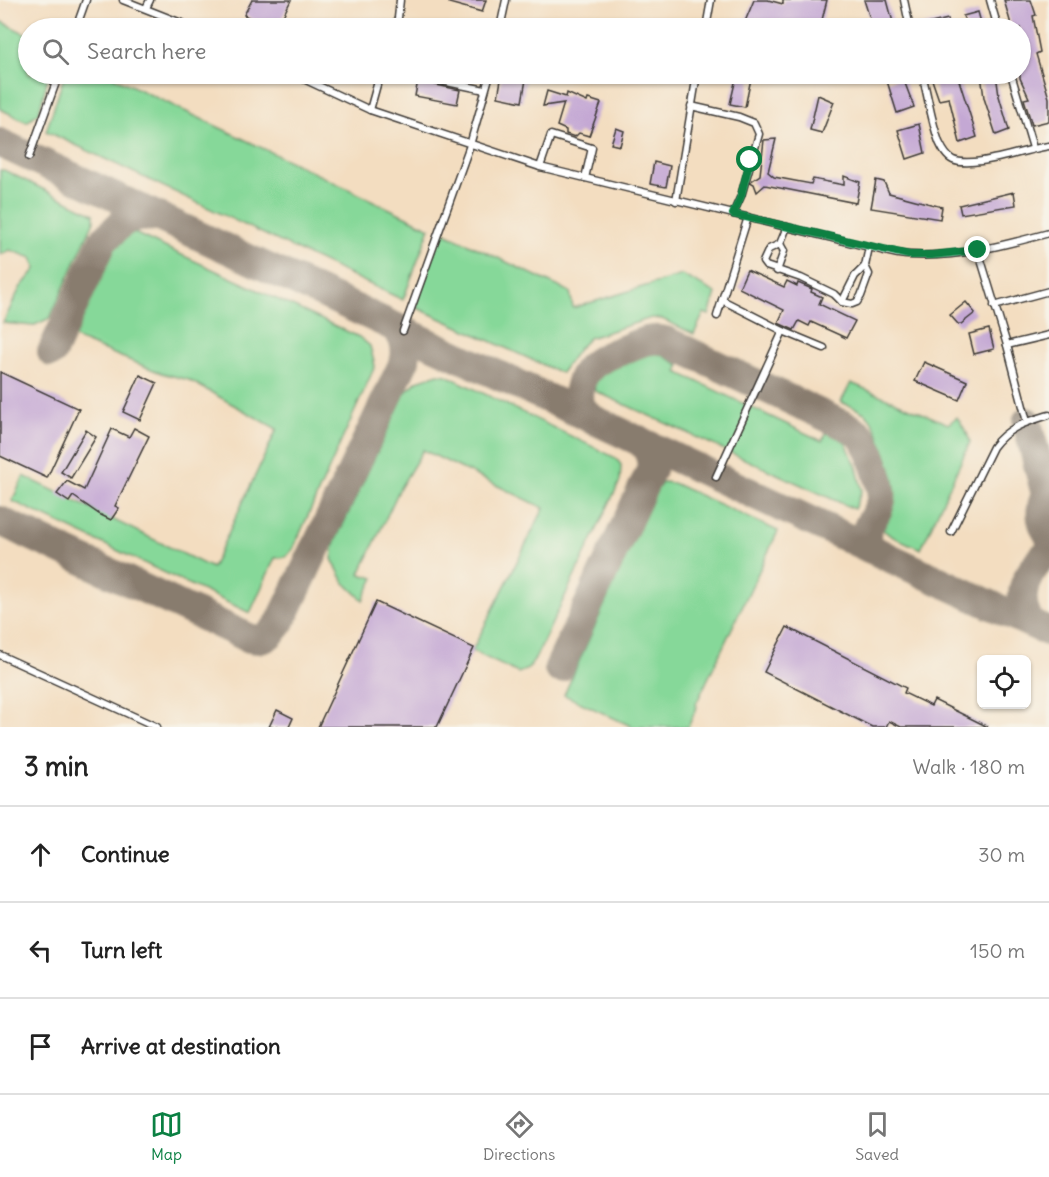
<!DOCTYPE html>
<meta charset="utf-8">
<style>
:root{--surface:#fff;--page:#f2f2f2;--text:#222;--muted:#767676;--line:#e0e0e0;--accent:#0b8043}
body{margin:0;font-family:Delius,sans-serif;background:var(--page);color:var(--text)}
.controls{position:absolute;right:18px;bottom:18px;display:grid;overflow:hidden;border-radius:9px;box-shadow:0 2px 4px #0004}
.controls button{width:54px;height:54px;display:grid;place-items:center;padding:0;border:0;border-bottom:2px solid var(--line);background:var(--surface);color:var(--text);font:30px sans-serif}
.stop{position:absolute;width:18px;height:18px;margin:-14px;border:4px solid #0b8043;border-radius:50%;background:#fff}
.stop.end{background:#0b8043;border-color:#fff;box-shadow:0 2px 6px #0008}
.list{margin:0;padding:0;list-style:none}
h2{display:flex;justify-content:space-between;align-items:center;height:78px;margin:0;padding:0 24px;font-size:26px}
h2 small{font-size:20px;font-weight:400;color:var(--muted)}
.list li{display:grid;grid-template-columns:39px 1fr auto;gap:18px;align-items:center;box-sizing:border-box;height:96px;padding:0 24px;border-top:2px solid var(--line)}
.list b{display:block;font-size:22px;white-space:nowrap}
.list em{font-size:20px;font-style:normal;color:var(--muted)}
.icon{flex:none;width:33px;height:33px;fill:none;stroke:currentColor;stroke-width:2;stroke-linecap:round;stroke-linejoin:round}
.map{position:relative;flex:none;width:1049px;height:727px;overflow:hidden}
.search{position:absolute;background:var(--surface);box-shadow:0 2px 4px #0004;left:18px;right:18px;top:18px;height:66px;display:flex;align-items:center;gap:15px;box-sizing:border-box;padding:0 21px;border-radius:33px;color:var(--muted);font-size:22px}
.sheet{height:366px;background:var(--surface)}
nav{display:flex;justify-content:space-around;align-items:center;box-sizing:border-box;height:84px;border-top:2px solid var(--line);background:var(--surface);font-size:16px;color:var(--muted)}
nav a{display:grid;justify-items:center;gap:3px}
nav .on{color:var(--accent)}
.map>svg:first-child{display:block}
.green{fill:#86d899;stroke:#517a5a;stroke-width:1.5}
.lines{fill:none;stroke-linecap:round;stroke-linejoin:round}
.taxiway{stroke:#887c6e;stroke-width:30}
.building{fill:#c4a8d4}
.lane-casing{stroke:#3c3935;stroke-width:9}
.lane{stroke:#fff;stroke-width:6}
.route{stroke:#0b8043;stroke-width:8}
</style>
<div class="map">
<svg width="1049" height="727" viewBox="0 0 1049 727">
<rect width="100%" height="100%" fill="#f7f3e8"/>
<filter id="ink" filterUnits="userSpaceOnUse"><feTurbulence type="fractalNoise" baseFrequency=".0167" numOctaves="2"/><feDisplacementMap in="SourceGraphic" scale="12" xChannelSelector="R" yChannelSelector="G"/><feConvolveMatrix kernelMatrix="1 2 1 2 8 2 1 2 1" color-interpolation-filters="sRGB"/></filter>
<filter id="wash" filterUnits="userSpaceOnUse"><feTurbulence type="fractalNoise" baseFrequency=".008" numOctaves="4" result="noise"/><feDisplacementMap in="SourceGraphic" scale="24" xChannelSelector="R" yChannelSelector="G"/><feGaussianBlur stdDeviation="1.35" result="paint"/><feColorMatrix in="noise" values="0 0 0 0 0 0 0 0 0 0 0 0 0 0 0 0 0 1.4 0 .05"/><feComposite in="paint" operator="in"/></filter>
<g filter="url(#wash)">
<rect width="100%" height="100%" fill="#f3ddc0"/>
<!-- green -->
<g class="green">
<path d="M0,21L28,35V74H49L39,112L27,122L0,109Z"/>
<path d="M65,74H107L430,228L403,300L46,131Z"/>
<path d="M0,170H4L94,214V221L50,318L33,326L3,323L20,288L36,269L32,258L10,250L0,255Z"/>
<path d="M130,231L359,337L370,346L375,366L293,549L286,557L275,558L250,613L12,501L24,476L212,568L277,429L189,380L161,373L69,336L68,332L106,250L114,241Z"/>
<path d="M441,231L570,292L573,308L682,275L716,293L709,315L704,313L694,334L662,319L651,318L589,338L578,349L561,373L415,307Z"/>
<path d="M649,348L680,365L677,372L822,441L827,432L845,441L857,468L862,490L854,509L595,391L594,383C608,365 629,357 649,348Z"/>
<path d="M438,374L446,375L616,458L621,465L620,481L535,659L528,669L518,673L472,651L544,508L423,450L400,488L360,574L374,578L363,600L344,582L332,559L334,544L405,393L417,381Z"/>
<path d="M851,383L948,424L957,417L967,433L970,442L921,549L891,536L882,529C883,516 893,506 895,493C897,481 876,422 867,415C860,409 849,406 841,402Z"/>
<path d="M663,482L673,483L778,531L696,704L697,707L688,727H633L564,695L656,490Z"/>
</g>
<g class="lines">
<!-- taxiway -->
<g class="taxiway">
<path d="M0,143L1049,632"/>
<path d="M52,352L103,241L124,221L138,217L156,216"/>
<path d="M591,419C587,414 582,409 580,404C577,397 578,392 580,385C586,363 606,356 625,349C639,343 651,337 666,341L850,428C854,430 859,433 862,437C870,448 884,487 881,500C877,520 859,527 869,548"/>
<path d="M1027,422L1046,495L1049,497"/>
<path d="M1046,495C1039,509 1040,522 1049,535"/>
<path d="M0,521L249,638C266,642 270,635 280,623L405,360C407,345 404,336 393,326"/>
<path d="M1030,623C1013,594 1028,571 1049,551"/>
<path d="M559,668L651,470C653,457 648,449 639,440"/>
</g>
</g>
<g id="blocks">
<!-- building -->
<g class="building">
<path d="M252,0H291L277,28H270L244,15Z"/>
<path d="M449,0H486L482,12L449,3Z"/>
<path d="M754,0H768L783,4V0H827L820,28H798L779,24L778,28H762L744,24Z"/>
<path d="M864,0H887L894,26L873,28Z"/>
<path d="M1004,0H1031L1036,15L1033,16L1040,52L1036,54L1049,98V121L1032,125L1024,99L1029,98L1020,78V28H1012Z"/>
<path d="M978,12L982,26L967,28L963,16Z"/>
<path d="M948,19L950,28H923V25Z"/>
<path d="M398,74H413L411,84L396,83Z"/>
<path d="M502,74H527L522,102L498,97Z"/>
<path d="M737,74H752L745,107L730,104Z"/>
<path d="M930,74H957L977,137L960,143L949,98L939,100Z"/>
<path d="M981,74H996L999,96L1009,130L996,135L984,98Z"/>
<path d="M903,78L914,107L897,113L887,81Z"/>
<path d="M418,80L422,82L460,90L457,104L415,96Z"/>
<path d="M547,91L566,97L567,93L587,102L588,99L601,103L589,136L579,133L575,137L566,134V130L557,126L564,103L543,106Z"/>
<path d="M818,95L834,102L822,133L810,130Z"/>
<path d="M919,124L925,153L907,159L898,130Z"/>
<path d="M616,128L624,131L620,146L611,144Z"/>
<path d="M776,139L768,172L774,177L811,184L813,179L844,185V176L860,182L856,203L765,185L757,192L754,184L750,182L760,175L764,140Z"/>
<path d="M654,162L670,166L666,187L650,184Z"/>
<path d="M876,180L884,182L889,193L942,207L940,219L871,208Z"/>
<path d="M1014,192L1016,205L961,214L959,205Z"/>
<path d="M747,270L784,287L787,281L797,286L798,283L812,289L811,292L822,297L819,304L855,321L846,338L811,322L809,326L799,321L794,330L778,323L784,310L739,288Z"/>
<path d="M966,302L975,313L961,324H958L950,315Z"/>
<path d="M989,329L994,349L974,354L969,334Z"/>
<path d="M924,362L967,381L959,400L915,381Z"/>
<path d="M0,372L79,409L47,478L0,456Z"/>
<path d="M140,375L157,383L140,420L123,412Z"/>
<path d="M134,428L149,436L115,506L119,508L111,520L99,514L73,496L69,502L57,494L67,481L84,490L112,429L129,437Z"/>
<path d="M86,430L96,437L71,478L61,472Z"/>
<path d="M376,602L474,648L437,727H318Z"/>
<path d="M787,627L906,688L904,693L931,706L934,700L988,727H901L889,721L886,727H872L764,672Z"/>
<path d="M277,710L293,718L289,727H269Z"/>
</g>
</g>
</g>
<g filter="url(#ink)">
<use href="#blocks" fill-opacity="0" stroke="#3c3935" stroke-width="1.5"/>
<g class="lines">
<defs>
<g id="lane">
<path d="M123,0L194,28"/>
<path d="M904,0L910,28"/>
<path d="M990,0L998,28"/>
<path d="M146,8L150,0"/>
<path d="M76,28L86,0"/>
<path d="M394,28L398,18L400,0"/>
<path d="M500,28L506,0"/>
<path d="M706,28L711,0"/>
<path d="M293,74L370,110L540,167L869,247C882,250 896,255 910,255C957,258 1005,245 1049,233"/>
<path d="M922,74C928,96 931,120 939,142C942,148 946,157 953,160C973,169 1026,149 1049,146"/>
<path d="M1011,74L1033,148"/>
<path d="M423,77L485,90"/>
<path d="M691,106L739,117L754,123L759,134L741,196L733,214"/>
<path d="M370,110L380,74"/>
<path d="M29,157L59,74"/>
<path d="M540,167L551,135L592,148L585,178"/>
<path d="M676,201L697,74"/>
<path d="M780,244L769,249L763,262L766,266L801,278L834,294L842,302L852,304L857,302L861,296L869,274L865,266L869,247"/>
<path d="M978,250L1007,345L1027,422"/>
<path d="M777,271L784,251L780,244L787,227"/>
<path d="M722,300L783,331L824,348"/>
<path d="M842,302L855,276L865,266"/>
<path d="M994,306L1049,291"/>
<path d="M717,316L748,217"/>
<path d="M403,331L470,145L490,74"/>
<path d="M1007,345L1049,335"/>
<path d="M716,477L783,331"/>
<path d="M951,532L993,447C1008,427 1026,422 1049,415"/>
<path d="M0,655L157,727"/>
</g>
</defs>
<!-- lane casing -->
<use href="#lane" class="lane-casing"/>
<!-- lane -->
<use href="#lane" class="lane"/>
</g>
</g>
<g class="lines" filter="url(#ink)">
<!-- route -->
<path class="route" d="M750,160L741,196L733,214L909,255H932L978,250"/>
</g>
</svg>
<div class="controls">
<button><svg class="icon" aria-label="locate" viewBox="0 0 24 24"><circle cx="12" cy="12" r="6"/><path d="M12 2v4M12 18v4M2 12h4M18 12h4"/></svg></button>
</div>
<div class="stop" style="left:750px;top:160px"></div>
<div class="stop end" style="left:978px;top:250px"></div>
<div class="search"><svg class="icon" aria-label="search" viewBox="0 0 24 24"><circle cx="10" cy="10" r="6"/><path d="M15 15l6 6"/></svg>Search here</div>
</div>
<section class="sheet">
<h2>3 min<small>Walk · 180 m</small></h2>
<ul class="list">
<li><svg class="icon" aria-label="ahead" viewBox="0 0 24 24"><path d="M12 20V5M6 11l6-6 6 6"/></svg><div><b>Continue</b></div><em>30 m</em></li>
<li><svg class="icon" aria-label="left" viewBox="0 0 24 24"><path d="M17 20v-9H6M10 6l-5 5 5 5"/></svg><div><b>Turn left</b></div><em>150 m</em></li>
<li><svg class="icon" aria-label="arrive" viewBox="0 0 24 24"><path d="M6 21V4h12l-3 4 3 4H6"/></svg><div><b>Arrive at destination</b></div></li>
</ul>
</section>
<nav>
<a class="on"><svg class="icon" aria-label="map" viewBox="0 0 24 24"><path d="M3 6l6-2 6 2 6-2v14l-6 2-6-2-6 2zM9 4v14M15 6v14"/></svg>Map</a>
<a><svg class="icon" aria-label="directions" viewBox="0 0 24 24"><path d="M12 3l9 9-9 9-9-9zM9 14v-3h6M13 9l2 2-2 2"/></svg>Directions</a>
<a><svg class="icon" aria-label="saved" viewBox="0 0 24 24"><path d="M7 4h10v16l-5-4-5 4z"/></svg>Saved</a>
</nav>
